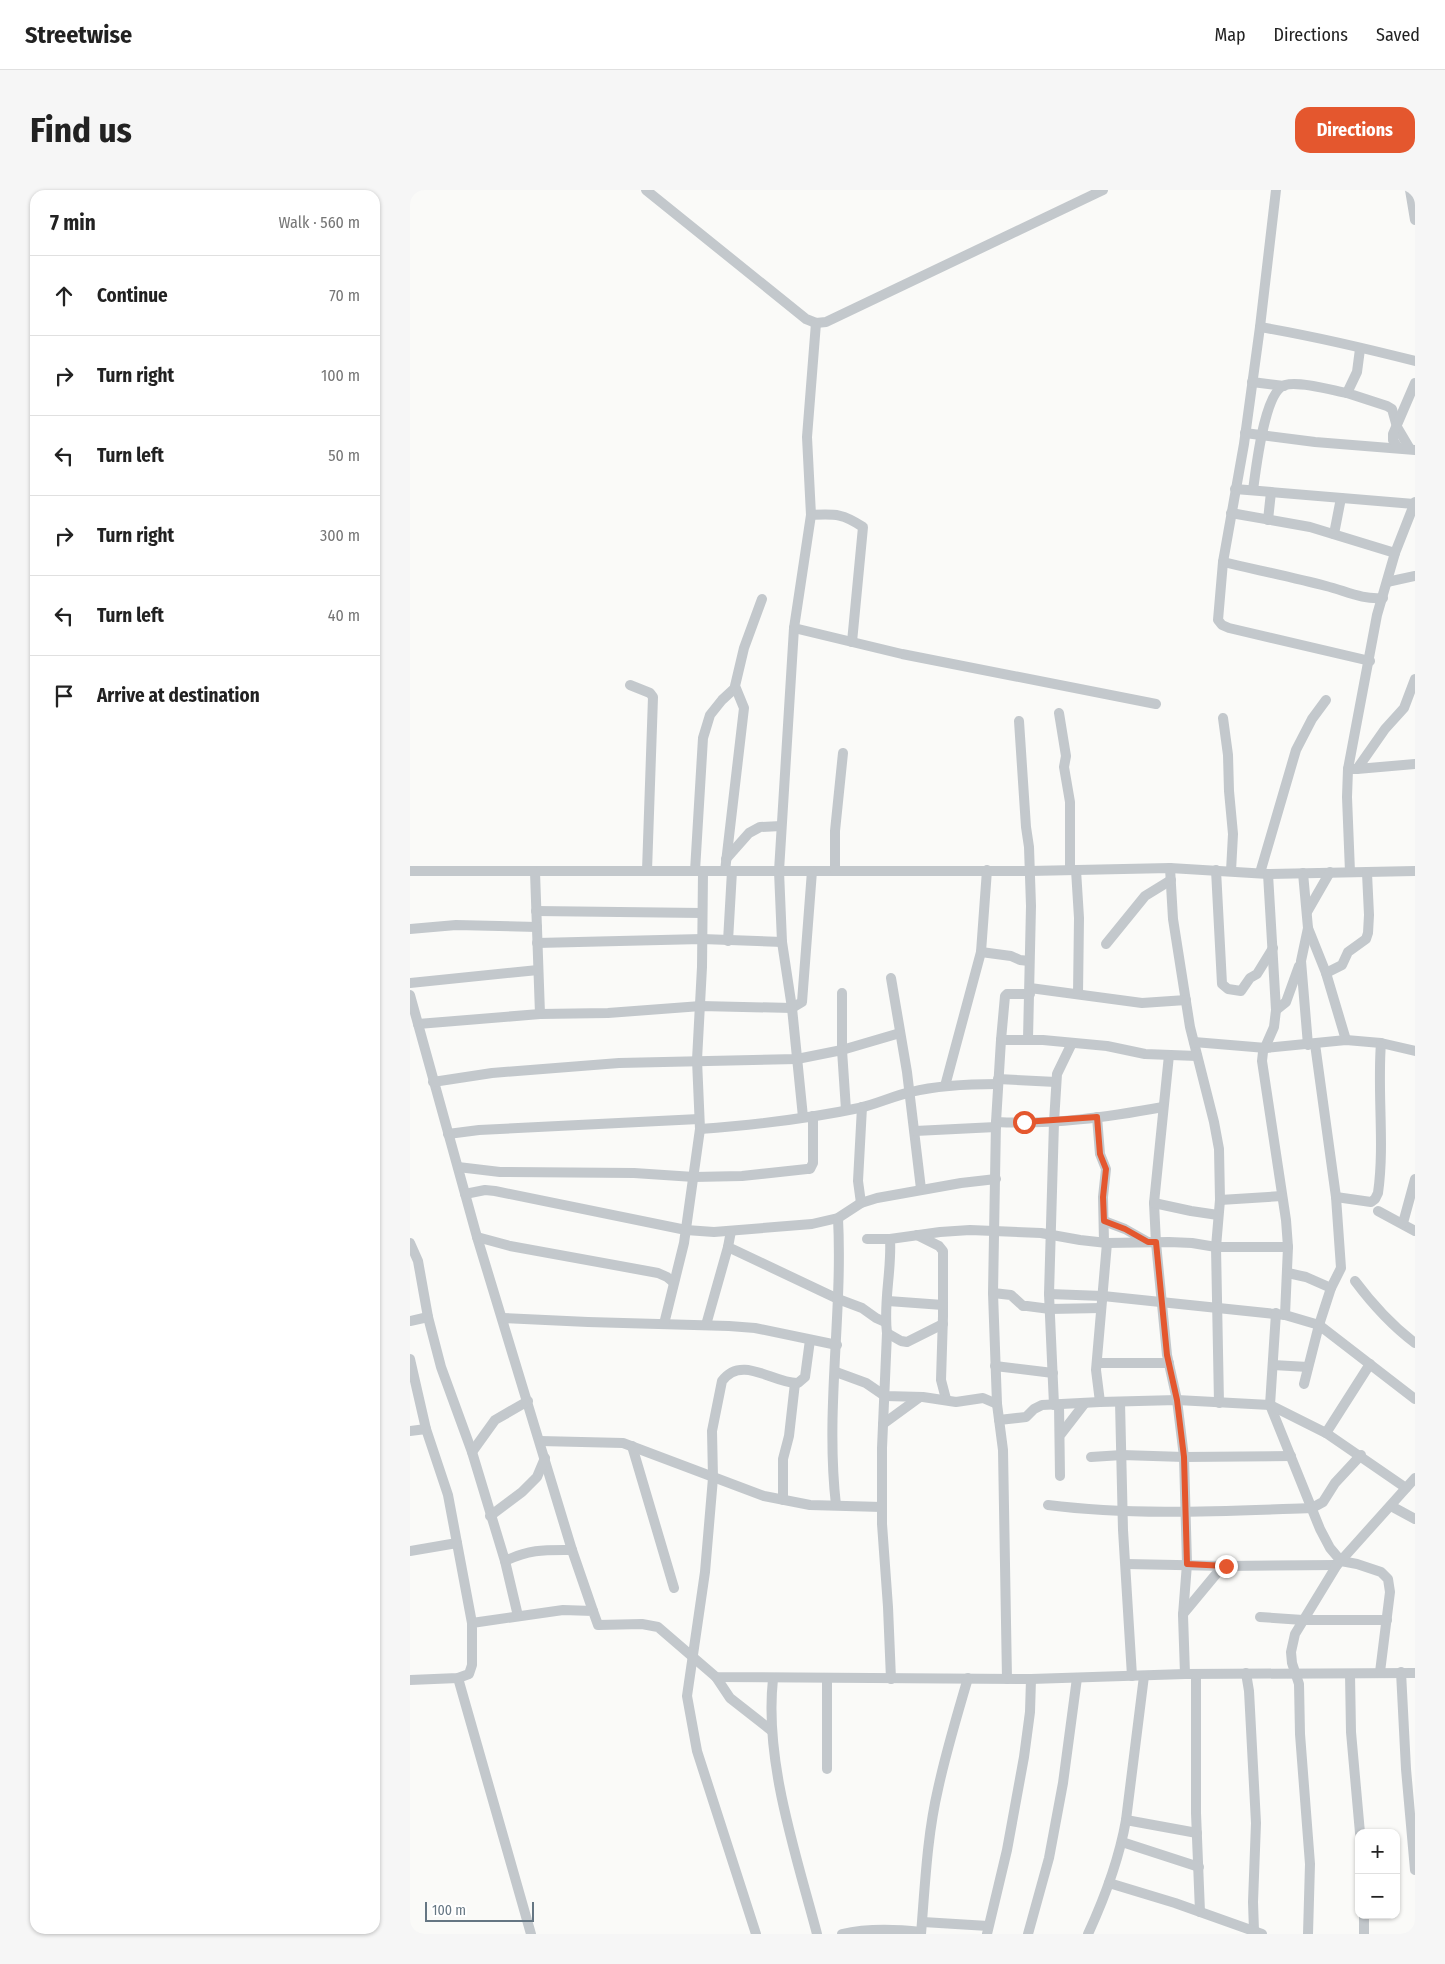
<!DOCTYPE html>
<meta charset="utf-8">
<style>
:root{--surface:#fff;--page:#f6f6f6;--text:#222;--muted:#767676;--line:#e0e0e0;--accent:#e4572e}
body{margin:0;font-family:"Fira Sans Condensed",sans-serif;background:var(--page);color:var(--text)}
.controls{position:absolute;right:15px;bottom:15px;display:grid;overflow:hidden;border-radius:10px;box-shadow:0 1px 4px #0004}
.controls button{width:45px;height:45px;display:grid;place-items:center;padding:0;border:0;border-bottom:1px solid var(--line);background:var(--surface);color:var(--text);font:25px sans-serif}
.scale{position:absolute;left:15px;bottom:12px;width:109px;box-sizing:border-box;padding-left:5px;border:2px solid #657683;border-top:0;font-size:14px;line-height:18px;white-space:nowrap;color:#657683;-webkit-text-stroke:4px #fff;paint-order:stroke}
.stop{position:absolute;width:15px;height:15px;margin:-11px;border:4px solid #e4572e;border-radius:50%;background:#fff}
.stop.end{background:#e4572e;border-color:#fff;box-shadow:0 1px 5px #0008}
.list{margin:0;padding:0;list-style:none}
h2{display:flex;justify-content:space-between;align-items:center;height:65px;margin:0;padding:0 20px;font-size:21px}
h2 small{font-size:16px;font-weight:400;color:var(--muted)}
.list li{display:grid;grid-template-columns:32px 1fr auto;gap:15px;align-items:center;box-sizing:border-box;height:80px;padding:0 20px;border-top:1px solid var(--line)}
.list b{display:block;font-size:19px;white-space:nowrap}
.list em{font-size:16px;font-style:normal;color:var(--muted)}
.icon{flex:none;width:28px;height:28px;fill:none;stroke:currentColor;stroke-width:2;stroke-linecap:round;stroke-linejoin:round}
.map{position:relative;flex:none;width:1005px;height:1744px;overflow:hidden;border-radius:15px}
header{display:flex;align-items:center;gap:30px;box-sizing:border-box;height:70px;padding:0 25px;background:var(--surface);border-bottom:1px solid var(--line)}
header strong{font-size:24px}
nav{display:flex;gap:28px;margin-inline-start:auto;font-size:18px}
.intro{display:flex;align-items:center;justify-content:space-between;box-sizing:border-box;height:120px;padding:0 30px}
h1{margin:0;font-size:35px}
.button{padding:12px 22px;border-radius:15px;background:var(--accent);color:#fff;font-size:18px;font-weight:700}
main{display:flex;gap:30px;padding:0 30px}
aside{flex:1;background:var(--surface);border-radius:15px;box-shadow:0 1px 4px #0004}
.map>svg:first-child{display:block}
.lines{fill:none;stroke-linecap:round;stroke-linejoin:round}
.minor{stroke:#c3c8cc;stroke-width:10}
.route{stroke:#e4572e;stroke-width:6}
</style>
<header>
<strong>Streetwise</strong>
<nav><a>Map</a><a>Directions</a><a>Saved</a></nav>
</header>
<div class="intro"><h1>Find us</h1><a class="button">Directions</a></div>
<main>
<aside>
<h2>7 min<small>Walk · 560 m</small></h2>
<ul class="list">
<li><svg class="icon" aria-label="ahead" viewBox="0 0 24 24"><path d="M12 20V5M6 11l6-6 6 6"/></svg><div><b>Continue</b></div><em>70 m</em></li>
<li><svg class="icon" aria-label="right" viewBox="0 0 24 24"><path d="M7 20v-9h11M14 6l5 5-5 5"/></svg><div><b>Turn right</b></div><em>100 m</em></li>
<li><svg class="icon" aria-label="left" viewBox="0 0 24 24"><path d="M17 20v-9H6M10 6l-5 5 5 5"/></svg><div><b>Turn left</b></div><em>50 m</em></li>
<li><svg class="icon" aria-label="right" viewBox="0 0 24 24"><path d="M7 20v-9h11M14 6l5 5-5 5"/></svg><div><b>Turn right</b></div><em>300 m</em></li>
<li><svg class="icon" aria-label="left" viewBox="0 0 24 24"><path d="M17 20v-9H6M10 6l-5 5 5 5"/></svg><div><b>Turn left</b></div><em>40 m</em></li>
<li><svg class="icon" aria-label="arrive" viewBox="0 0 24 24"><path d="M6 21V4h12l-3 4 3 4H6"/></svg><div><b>Arrive at destination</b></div></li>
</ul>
</aside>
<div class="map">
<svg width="1005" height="1744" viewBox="0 0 1005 1744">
<rect width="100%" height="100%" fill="#fafaf8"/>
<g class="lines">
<!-- minor -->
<g class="minor">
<path d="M236,0L396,129L406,133L416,132L693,0"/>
<path d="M866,0L850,137L834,254L813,372L808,430L812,435L819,438L960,471"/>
<path d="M1000,0L1005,30"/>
<path d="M850,137C902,146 954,158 1005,171"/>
<path d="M950,159L947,182L937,203L977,216L982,219L987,237L1000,259"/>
<path d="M842,192L874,196"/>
<path d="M835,243L905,252L1005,260"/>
<path d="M988,258L983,250V244L1005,193"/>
<path d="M825,299L1004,314"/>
<path d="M843,300C846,280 854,201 875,195C890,191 921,200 937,203"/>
<path d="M821,323L900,337L985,363"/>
<path d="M401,325C425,324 432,323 453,337L442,452"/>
<path d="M858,330L861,302"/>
<path d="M924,344L931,308"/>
<path d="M813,372C847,380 882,387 916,396C936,401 952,410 973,408"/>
<path d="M977,392L1005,386"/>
<path d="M384,438L492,464L746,514"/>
<path d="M220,495L240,503L243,507L237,681"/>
<path d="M649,523L656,566L654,577L660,612V680"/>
<path d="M813,528L818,565L819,601L823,644L821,681"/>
<path d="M609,531L616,637L619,657L621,716L618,849"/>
<path d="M938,579H947L975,539L994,518L1005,489"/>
<path d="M947,579L1005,574"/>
<path d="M316,669L339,643L350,637L371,636"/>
<path d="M760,678L763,729L780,837L804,932L809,959L810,1010L806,1057L809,1213"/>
<path d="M666,680L669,728L668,804"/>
<path d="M806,680L812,794L818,799L831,801L840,788L847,784L863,758"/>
<path d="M0,681H620L760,678L858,684L1005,681"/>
<path d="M285,681L293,548L300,525L312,510L325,498"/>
<path d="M315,681L334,518L325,496L334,458L352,409"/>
<path d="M425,681V641L433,563"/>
<path d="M125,682L130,824"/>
<path d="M940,682L937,607L938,579L967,425L985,363L1005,312"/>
<path d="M850,683L886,560L902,529L916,510"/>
<path d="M893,683L898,738L891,771L898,855"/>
<path d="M858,684L866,820L864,837L853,862L852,871L876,1030L878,1057L875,1125"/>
<path d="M126,721L292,723"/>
<path d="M897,722L920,682"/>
<path d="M898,738L916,783L936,850"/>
<path d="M0,739L46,735L127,737"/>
<path d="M318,751L322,681"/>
<path d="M127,753L292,749L372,752"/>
<path d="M696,754L735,706L761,690"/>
<path d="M571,762L601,766L610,770L619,771"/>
<path d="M916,783L932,775L938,762L956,749L958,743L959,725L957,683"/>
<path d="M481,788L497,882L511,999"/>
<path d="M0,793L128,780"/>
<path d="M620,798L732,813L776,810"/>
<path d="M432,803V860L490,843"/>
<path d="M0,805L67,1047L162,1360L183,1421"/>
<path d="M866,820L876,812L889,776"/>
<path d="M8,834L130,824L198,823L291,816L382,818L392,812L402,681"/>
<path d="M591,850L595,806L597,804H620"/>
<path d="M784,852L856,858L936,850L971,853L1005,861"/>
<path d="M759,865L744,1013L746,1053L757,1165L767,1210L774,1267L777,1374L773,1425L775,1484"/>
<path d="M588,889L646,892"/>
<path d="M23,892L82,883L209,873L387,869L432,860L436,920"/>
<path d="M535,896L571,762L577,680"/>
<path d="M393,927L382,818L372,752L369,681L384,438L401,325L397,247L406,133"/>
<path d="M687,927L690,964L696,979L693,1007L694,1052"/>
<path d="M586,932C642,935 698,927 753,917"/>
<path d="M290,939C343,935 397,929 449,918C467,914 483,906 501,902C529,895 558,894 588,894"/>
<path d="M505,941L586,937"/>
<path d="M38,944L69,940L289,929"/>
<path d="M48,977L90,982L224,983L284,987L332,986L397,979H400L403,973V926"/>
<path d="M55,1004L75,1000L85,1001L276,1040L304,1042L402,1034L428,1028L451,1013L467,1008L551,993L586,989"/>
<path d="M926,1007L961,1012L965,1009L968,1003C975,954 967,903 971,853"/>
<path d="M810,1010L872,1006"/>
<path d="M451,1013L448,991L452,917"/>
<path d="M744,1013L781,1021L808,1025"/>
<path d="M968,1021L1005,1041"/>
<path d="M694,1031L715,1039L738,1052"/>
<path d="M993,1033L1005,989"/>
<path d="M321,1041L318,1057L428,1109L452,1118L466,1128L475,1132"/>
<path d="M507,1045L529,1056L533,1061V1126L531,1190L536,1209"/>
<path d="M67,1047L100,1056L248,1083L257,1087L263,1092"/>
<path d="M457,1049H480"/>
<path d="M0,1053L8,1071L18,1127L31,1177L62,1262L95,1371L108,1426"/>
<path d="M878,1083L896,1087L921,1098"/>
<path d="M945,1091C963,1115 981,1135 1005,1153"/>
<path d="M583,1103L601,1105L613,1116H617L640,1119L691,1118"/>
<path d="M639,1104L693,1106L875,1125L909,1135L1005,1209"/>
<path d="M478,1111L533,1115"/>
<path d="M866,1123L860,1215L910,1339L920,1358L931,1371L947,1374L971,1382L978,1389L980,1402L970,1482"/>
<path d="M92,1128L178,1132L319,1136L345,1138L427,1155"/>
<path d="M0,1131L18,1127"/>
<path d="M254,1134L274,1053L290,939L287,870L292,777L293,682"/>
<path d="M296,1135L318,1057"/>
<path d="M477,1143L491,1151L497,1152L533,1134"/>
<path d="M0,1169L16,1239L38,1305L62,1433"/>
<path d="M687,1173H759"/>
<path d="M863,1175L898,1177"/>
<path d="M585,1176L643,1183"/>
<path d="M426,1182L456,1193L475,1206L513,1207L546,1212L573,1208L587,1214"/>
<path d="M894,1194L909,1135L921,1098L931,1078L926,1007L905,854"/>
<path d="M690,1212L686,1180L697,1053"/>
<path d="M710,1212L713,1340L722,1486"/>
<path d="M644,1215L639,1104L644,932L647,884L662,853"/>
<path d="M649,1215L650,1286"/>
<path d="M589,1230L616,1227L624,1219L632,1215L690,1212L767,1210L860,1215L916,1243L996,1298"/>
<path d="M473,1234L510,1207"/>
<path d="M0,1241L16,1239"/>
<path d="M916,1243L960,1174"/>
<path d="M651,1244L675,1213"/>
<path d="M130,1251L213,1253L354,1306L400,1315L472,1317"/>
<path d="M222,1256L264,1398"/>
<path d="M62,1262L85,1230L118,1211"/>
<path d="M681,1267L712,1265L774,1267L881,1266"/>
<path d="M373,1310V1269L379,1246L385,1193"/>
<path d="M426,1315C415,1220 433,1123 428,1028"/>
<path d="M638,1315C725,1326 814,1321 902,1318L913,1312L925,1293L951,1265"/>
<path d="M981,1316L1005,1329"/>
<path d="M80,1326L112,1302L127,1287L135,1268"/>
<path d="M0,1361L47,1353"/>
<path d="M95,1371C120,1359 135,1360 162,1360"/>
<path d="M716,1374L816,1376"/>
<path d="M773,1424L807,1383L816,1376L927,1375"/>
<path d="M850,1427L893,1430H977"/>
<path d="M991,1482L996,1579L1005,1680"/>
<path d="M836,1483L839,1501L846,1633L843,1712L844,1741"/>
<path d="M786,1484V1623L790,1722"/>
<path d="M940,1484L941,1542L950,1643"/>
<path d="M306,1487L320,1508L362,1541"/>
<path d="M48,1488L121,1744"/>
<path d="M363,1489C354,1571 386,1664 407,1744"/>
<path d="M417,1489V1579"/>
<path d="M481,1489L478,1417L472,1334V1258L477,1143C473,1112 482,1080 480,1049L530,1042L560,1040L631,1043L670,1050L697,1053L759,1052L782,1053L806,1057H878"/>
<path d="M597,1489L593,1260L587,1214L583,1103L586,932L591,850H633L697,856L735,864L787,866"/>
<path d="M0,1490L48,1488L59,1484L62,1475V1433L153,1420L183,1421L188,1435L232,1434L248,1437L306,1487L621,1489L775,1484L1005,1483"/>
<path d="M716,1630L787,1643"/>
<path d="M712,1652L789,1677"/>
<path d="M699,1693L765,1713L852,1744"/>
<path d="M513,1732L578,1736"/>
<path d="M346,1744L287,1561L277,1506L295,1382L303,1288L302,1241L312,1191C332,1164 364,1194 388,1193L395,1187L400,1150"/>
<path d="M432,1744C458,1738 485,1739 511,1742"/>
<path d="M511,1744C515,1696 517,1646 528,1599C536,1562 547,1525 558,1488"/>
<path d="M577,1744L597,1660L614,1567L620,1522L621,1489"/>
<path d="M618,1744L639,1668L653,1593L667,1488"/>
<path d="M678,1744C695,1707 709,1670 716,1630L734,1486"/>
<path d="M898,1744L900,1674L890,1544L889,1494L882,1473L881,1462L885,1444L927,1375L1005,1288"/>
<path d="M954,1744V1725"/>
</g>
</g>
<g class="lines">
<!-- route -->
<path class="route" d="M614,932L687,927L690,964L696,979L693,1007L694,1031L715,1039L738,1052H746L757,1165L767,1210L774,1267L777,1374L816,1376"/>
</g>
</svg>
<div class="controls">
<button>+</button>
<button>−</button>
</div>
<div class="scale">100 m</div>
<div class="stop" style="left:614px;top:932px"></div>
<div class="stop end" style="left:816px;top:1376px"></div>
</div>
</main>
